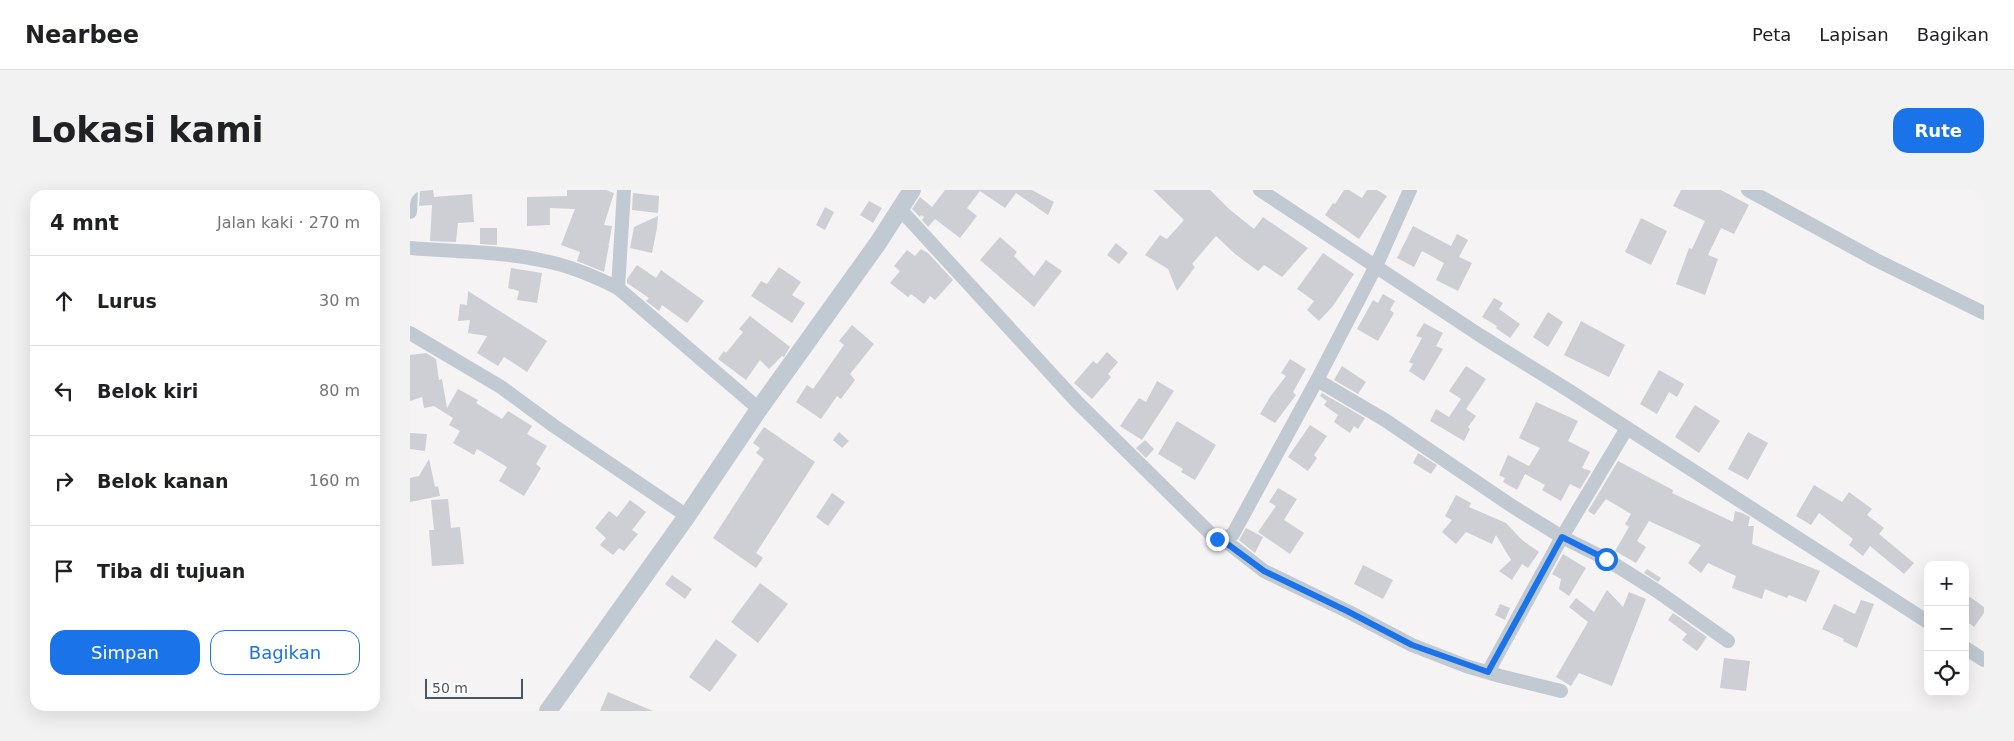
<!DOCTYPE html>
<html lang="id">
<meta charset="utf-8">
<style>
:root{--surface:#fff;--page:#f2f2f2;--text:#202124;--muted:#757577;--line:#e0e0e0;--accent:#1a73e8}
body{margin:0;font-family:"DejaVu Sans",sans-serif;background:var(--page);color:var(--text)}
.controls{position:absolute;right:15px;bottom:15px;display:grid;overflow:hidden;border-radius:10px;box-shadow:0 5px 20px #0002}
.controls button{width:45px;height:45px;display:grid;place-items:center;padding:0;border:0;border-bottom:1px solid var(--line);background:var(--surface);color:var(--text);font:25px sans-serif}
.scale{position:absolute;left:15px;bottom:12px;width:98px;box-sizing:border-box;padding-left:5px;border:2px solid #4a5661;border-top:0;font-size:14px;line-height:18px;white-space:nowrap;color:#4a5661;-webkit-text-stroke:4px #fff;paint-order:stroke}
.stop{position:absolute;width:15px;height:15px;margin:-11px;border:4px solid #1a73e8;border-radius:50%;background:#fff}
.stop.end{background:#1a73e8;border-color:#fff;box-shadow:0 1px 5px #0008}
.list{margin:0;padding:0;list-style:none}
h2{display:flex;justify-content:space-between;align-items:center;height:65px;margin:0;padding:0 20px;font-size:21px}
h2 small{font-size:16px;font-weight:400;color:var(--muted)}
.list li{display:grid;grid-template-columns:32px 1fr auto;gap:15px;align-items:center;box-sizing:border-box;height:90px;padding:0 20px;border-top:1px solid var(--line)}
.list b{display:block;font-size:19px;white-space:nowrap}
.list em{font-size:16px;font-style:normal;color:var(--muted)}
.actions{display:flex;gap:10px;padding:15px 20px}
.actions a{flex:1;padding:11px 0;border:1px solid var(--accent);border-radius:15px;text-align:center;font-size:18px;color:var(--accent)}
.actions .main{background:var(--accent);color:#fff}
.icon{flex:none;width:28px;height:28px;fill:none;stroke:currentColor;stroke-width:2;stroke-linecap:round;stroke-linejoin:round}
.map{position:relative;flex:none;width:1574px;height:521px;overflow:hidden;border-radius:15px}
header{display:flex;align-items:center;gap:30px;box-sizing:border-box;height:70px;padding:0 25px;background:var(--surface);border-bottom:1px solid var(--line)}
header strong{font-size:24px}
nav{display:flex;gap:28px;margin-inline-start:auto;font-size:18px}
.intro{display:flex;align-items:center;justify-content:space-between;box-sizing:border-box;height:120px;padding:0 30px}
h1{margin:0;font-size:35px}
.button{padding:12px 22px;border-radius:15px;background:var(--accent);color:#fff;font-size:18px;font-weight:700}
main{display:flex;gap:30px;padding:0 30px}
aside{flex:1;background:var(--surface);border-radius:15px;box-shadow:0 5px 20px #0002}
.map>svg:first-child{display:block}
.building{fill:#cdcfd5}
.lines{fill:none;stroke-linecap:round;stroke-linejoin:round}
.minor{stroke:#c1cad2;stroke-width:14}
.tertiary{stroke:#c1cad2;stroke-width:18}
.route{stroke:#1a73e8;stroke-width:6}
</style>
<header>
<strong>Nearbee</strong>
<nav><a>Peta</a><a>Lapisan</a><a>Bagikan</a></nav>
</header>
<div class="intro"><h1>Lokasi kami</h1><a class="button">Rute</a></div>
<main>
<aside>
<h2>4 mnt<small>Jalan kaki · 270 m</small></h2>
<ul class="list">
<li><svg class="icon" aria-label="ahead" viewBox="0 0 24 24"><path d="M12 20V5M6 11l6-6 6 6"/></svg><div><b>Lurus</b></div><em>30 m</em></li>
<li><svg class="icon" aria-label="left" viewBox="0 0 24 24"><path d="M17 20v-9H6M10 6l-5 5 5 5"/></svg><div><b>Belok kiri</b></div><em>80 m</em></li>
<li><svg class="icon" aria-label="right" viewBox="0 0 24 24"><path d="M7 20v-9h11M14 6l5 5-5 5"/></svg><div><b>Belok kanan</b></div><em>160 m</em></li>
<li><svg class="icon" aria-label="arrive" viewBox="0 0 24 24"><path d="M6 21V4h12l-3 4 3 4H6"/></svg><div><b>Tiba di tujuan</b></div></li>
</ul>
<div class="actions"><a class="main">Simpan</a><a>Bagikan</a></div>
</aside>
<div class="map">
<svg width="1574" height="521" viewBox="0 0 1574 521">
<rect width="100%" height="100%" fill="#f5f3f3"/>
<!-- building -->
<g class="building">
<path d="M23,0L24,7L62,4L64,32L48,33L46,52L20,51L22,15L9,16L10,1Z"/>
<path d="M157,0H196L204,3L194,35L202,36L199,54H197L199,55L194,82L167,71L170,62L151,55L165,19L140,18V35L117,36V7L157,6Z"/>
<path d="M535,0H622L644,12L638,25L606,3L595,18L570,1L557,18L567,26L550,48L525,29L518,37L512,30L514,27L511,25L510,27L502,19L510,7L522,17Z"/>
<path d="M743,0H800L819,19L844,39L853,27L898,58L872,87L854,75L848,81L825,64L806,46L782,74L785,77L767,101L758,79L735,65L750,45L757,49L774,30Z"/>
<path d="M934,0H939L952,8L957,0H967L977,6L949,49L915,25L923,13L925,14Z"/>
<path d="M1271,0H1311L1339,15L1324,44L1311,38L1298,65L1308,69L1295,105L1266,94L1279,58L1282,59L1295,31L1263,16Z"/>
<path d="M223,3L249,6L248,23L222,20Z"/>
<path d="M459,11L472,18L463,33L450,25Z"/>
<path d="M415,17L424,22L415,40L406,35Z"/>
<path d="M248,26L247,38L242,63L220,58L224,37Z"/>
<path d="M1231,28L1257,41L1241,75L1215,62Z"/>
<path d="M1003,36L1041,56L1047,44L1058,50L1049,67L1062,73L1048,101L1026,90L1034,73L1012,61L1004,77L987,68Z"/>
<path d="M70,38H87V55L70,54Z"/>
<path d="M590,47L607,62L604,66L624,86L636,70L652,81L624,117L570,70Z"/>
<path d="M706,53L718,63L709,74L697,65Z"/>
<path d="M511,59L518,63L543,90L525,110L520,106L514,114L501,104L498,107L480,93L490,81L484,76L497,60L505,66Z"/>
<path d="M913,63L944,84L923,116L909,131L897,120L904,111L887,99Z"/>
<path d="M227,75L246,88L251,80L294,111L277,133L252,115L249,121L236,111L239,108L217,93V89Z"/>
<path d="M369,77L391,92L382,105L395,113L382,133L341,106L351,91L357,94Z"/>
<path d="M101,78L132,83L127,113L107,110L109,101L98,98Z"/>
<path d="M58,101L137,151L117,182L94,167L88,176L67,163L77,146L58,143L60,130L48,131L50,114L57,115Z"/>
<path d="M973,104L985,111L980,120L984,123L968,151L947,139L963,110L968,113Z"/>
<path d="M1084,108L1093,113L1089,119L1110,134L1100,148L1086,138L1087,136L1072,127Z"/>
<path d="M1138,122L1153,132L1138,157L1123,147Z"/>
<path d="M340,126L380,157L374,167L372,166L359,179L350,170L336,190L308,169L314,161L316,163L333,142L329,139Z"/>
<path d="M1171,131L1215,155L1199,187L1154,165Z"/>
<path d="M1014,133L1033,143L1026,156L1033,159L1014,191L999,181L1003,174L999,172L1012,148L1006,146Z"/>
<path d="M442,135L464,154L440,184L445,190L431,209L427,206L411,229L386,212L397,195L403,199L434,155L429,151Z"/>
<path d="M697,162L708,172L698,184L701,187L682,209L664,193L683,171L687,174Z"/>
<path d="M16,163L26,169L29,190L32,189L37,218L48,199L68,210L66,213L92,229L98,221L122,236L117,244L137,256L126,274L131,278L114,306L89,291L97,277L67,259L64,265L43,253L50,241L39,235L43,228L24,216L14,218L12,207L0,211V165Z"/>
<path d="M880,169L896,179L883,202L886,205L865,233L850,224L860,207L876,186L871,183Z"/>
<path d="M932,176L956,192L948,204L924,190Z"/>
<path d="M1056,176L1076,189L1056,219L1066,226L1058,237L1060,239L1054,251L1020,231L1026,219L1039,227L1051,209L1039,201Z"/>
<path d="M1249,180L1274,194L1267,207L1259,202L1247,224L1230,214Z"/>
<path d="M747,191L764,201L732,250L710,236L729,208L736,212Z"/>
<path d="M912,203L955,228L948,239L944,236L940,243L924,232L928,225L914,215L917,211L910,206Z"/>
<path d="M1126,212L1168,231L1158,251L1180,262L1172,278L1181,281L1170,299L1160,294L1151,311L1132,300L1135,295L1115,284L1107,300L1093,292L1095,288L1089,285L1098,265L1119,276L1130,258L1109,248Z"/>
<path d="M1285,215L1310,231L1289,263L1265,247Z"/>
<path d="M767,231L806,255L785,290L771,282L773,279L748,264Z"/>
<path d="M900,235L917,246L904,265L907,268L898,281L878,267Z"/>
<path d="M354,237L405,272L346,363L353,368L346,378L303,348L354,269L346,263L350,258L343,253Z"/>
<path d="M429,242L439,251L432,258L423,250Z"/>
<path d="M1338,242L1358,253L1338,290L1318,279Z"/>
<path d="M0,243L17,244L15,261L0,259Z"/>
<path d="M735,250L744,259L736,268L726,258Z"/>
<path d="M1008,263L1027,275L1021,284L1003,273Z"/>
<path d="M19,269L25,297L28,296L30,306L0,312V288L9,286Z"/>
<path d="M1208,271L1263,300L1262,303L1323,332L1325,321L1332,323L1340,327L1338,336H1344L1342,354L1410,381L1396,412L1379,405L1377,408L1355,399L1352,409L1322,398L1326,386L1298,373L1291,383L1278,373L1291,355L1239,331L1227,351L1236,357L1226,373L1205,361L1219,337L1215,334L1221,324L1196,309L1184,325L1178,321Z"/>
<path d="M1404,295L1432,312L1439,302L1462,319L1457,325L1474,338L1469,344L1504,373L1494,384L1460,356L1453,366L1439,355L1443,349L1409,323L1401,335L1386,326Z"/>
<path d="M868,298L887,309L874,330L894,343L880,364L848,342L866,316L859,312Z"/>
<path d="M422,303L435,312L418,336L406,327Z"/>
<path d="M1046,305L1061,313L1059,317L1096,333L1112,350L1129,362L1118,378L1112,374L1102,390L1089,381L1101,370L1086,345L1082,354L1056,342L1046,354L1032,342L1042,330L1035,326Z"/>
<path d="M38,309L41,338L50,337L54,374L22,376L19,340H24L21,310Z"/>
<path d="M220,310L236,322L222,340L228,344L214,361L209,358L203,365L190,355L196,348L185,338L199,321L207,327Z"/>
<path d="M836,338L853,347L845,363L829,350Z"/>
<path d="M1153,364L1176,378L1159,406L1149,399L1151,389L1142,384Z"/>
<path d="M953,375L983,390L973,409L944,394Z"/>
<path d="M1237,379L1251,388L1248,392L1234,383Z"/>
<path d="M262,385L282,399L275,409L255,394Z"/>
<path d="M350,393L378,414L348,453L321,432Z"/>
<path d="M1197,400L1213,417L1219,402L1236,409L1202,496L1169,483L1161,496L1146,487L1178,432L1159,417L1166,408L1184,422Z"/>
<path d="M1560,407L1574,417V423L1564,437L1555,430V413Z"/>
<path d="M1451,410L1464,414L1447,458L1433,451L1434,449L1412,439L1424,414L1445,424Z"/>
<path d="M1090,414L1100,418L1095,430L1085,425Z"/>
<path d="M1263,423L1297,447L1287,461L1272,450L1277,444L1258,430Z"/>
<path d="M306,449L327,465L300,502L279,487Z"/>
<path d="M1314,468L1340,471L1336,501L1310,498Z"/>
<path d="M198,502L243,521H190Z"/>
</g>
<g class="lines">
<!-- minor -->
<g class="minor">
<path d="M850,0L1071,146L1158,200L1518,432"/>
<path d="M1338,0L1466,70L1574,123"/>
<path d="M489,18L667,212L804,347L813,349L823,344L907,190L966,76L1000,0"/>
<path d="M0,22L1,0"/>
<path d="M0,58C45,62 91,61 135,71C161,76 184,86 208,98L349,219"/>
<path d="M208,98L214,0"/>
<path d="M0,143L91,197L144,236L277,326"/>
<path d="M907,190L975,230L1102,316L1152,347L1196,369L1247,401L1318,451"/>
<path d="M813,349L854,381L937,421L1002,455L1056,476L1090,486L1151,501"/>
<path d="M1555,458L1574,470"/>
<path d="M1078,482L1152,347L1217,238"/>
</g>
<!-- tertiary -->
<path class="tertiary" d="M138,521L277,326L349,219L468,53L502,0"/>
</g>
<g class="lines">
<!-- route -->
<path class="route" d="M807,349L812,350L854,381L937,421L1002,455L1078,482L1152,347L1196,369"/>
</g>
</svg>
<div class="controls">
<button>+</button>
<button>−</button>
<button><svg class="icon" aria-label="locate" viewBox="0 0 24 24"><circle cx="12" cy="12" r="6"/><path d="M12 2v4M12 18v4M2 12h4M18 12h4"/></svg></button>
</div>
<div class="scale">50 m</div>
<div class="stop" style="left:1196px;top:369px"></div>
<div class="stop end" style="left:807px;top:349px"></div>
</div>
</main>
